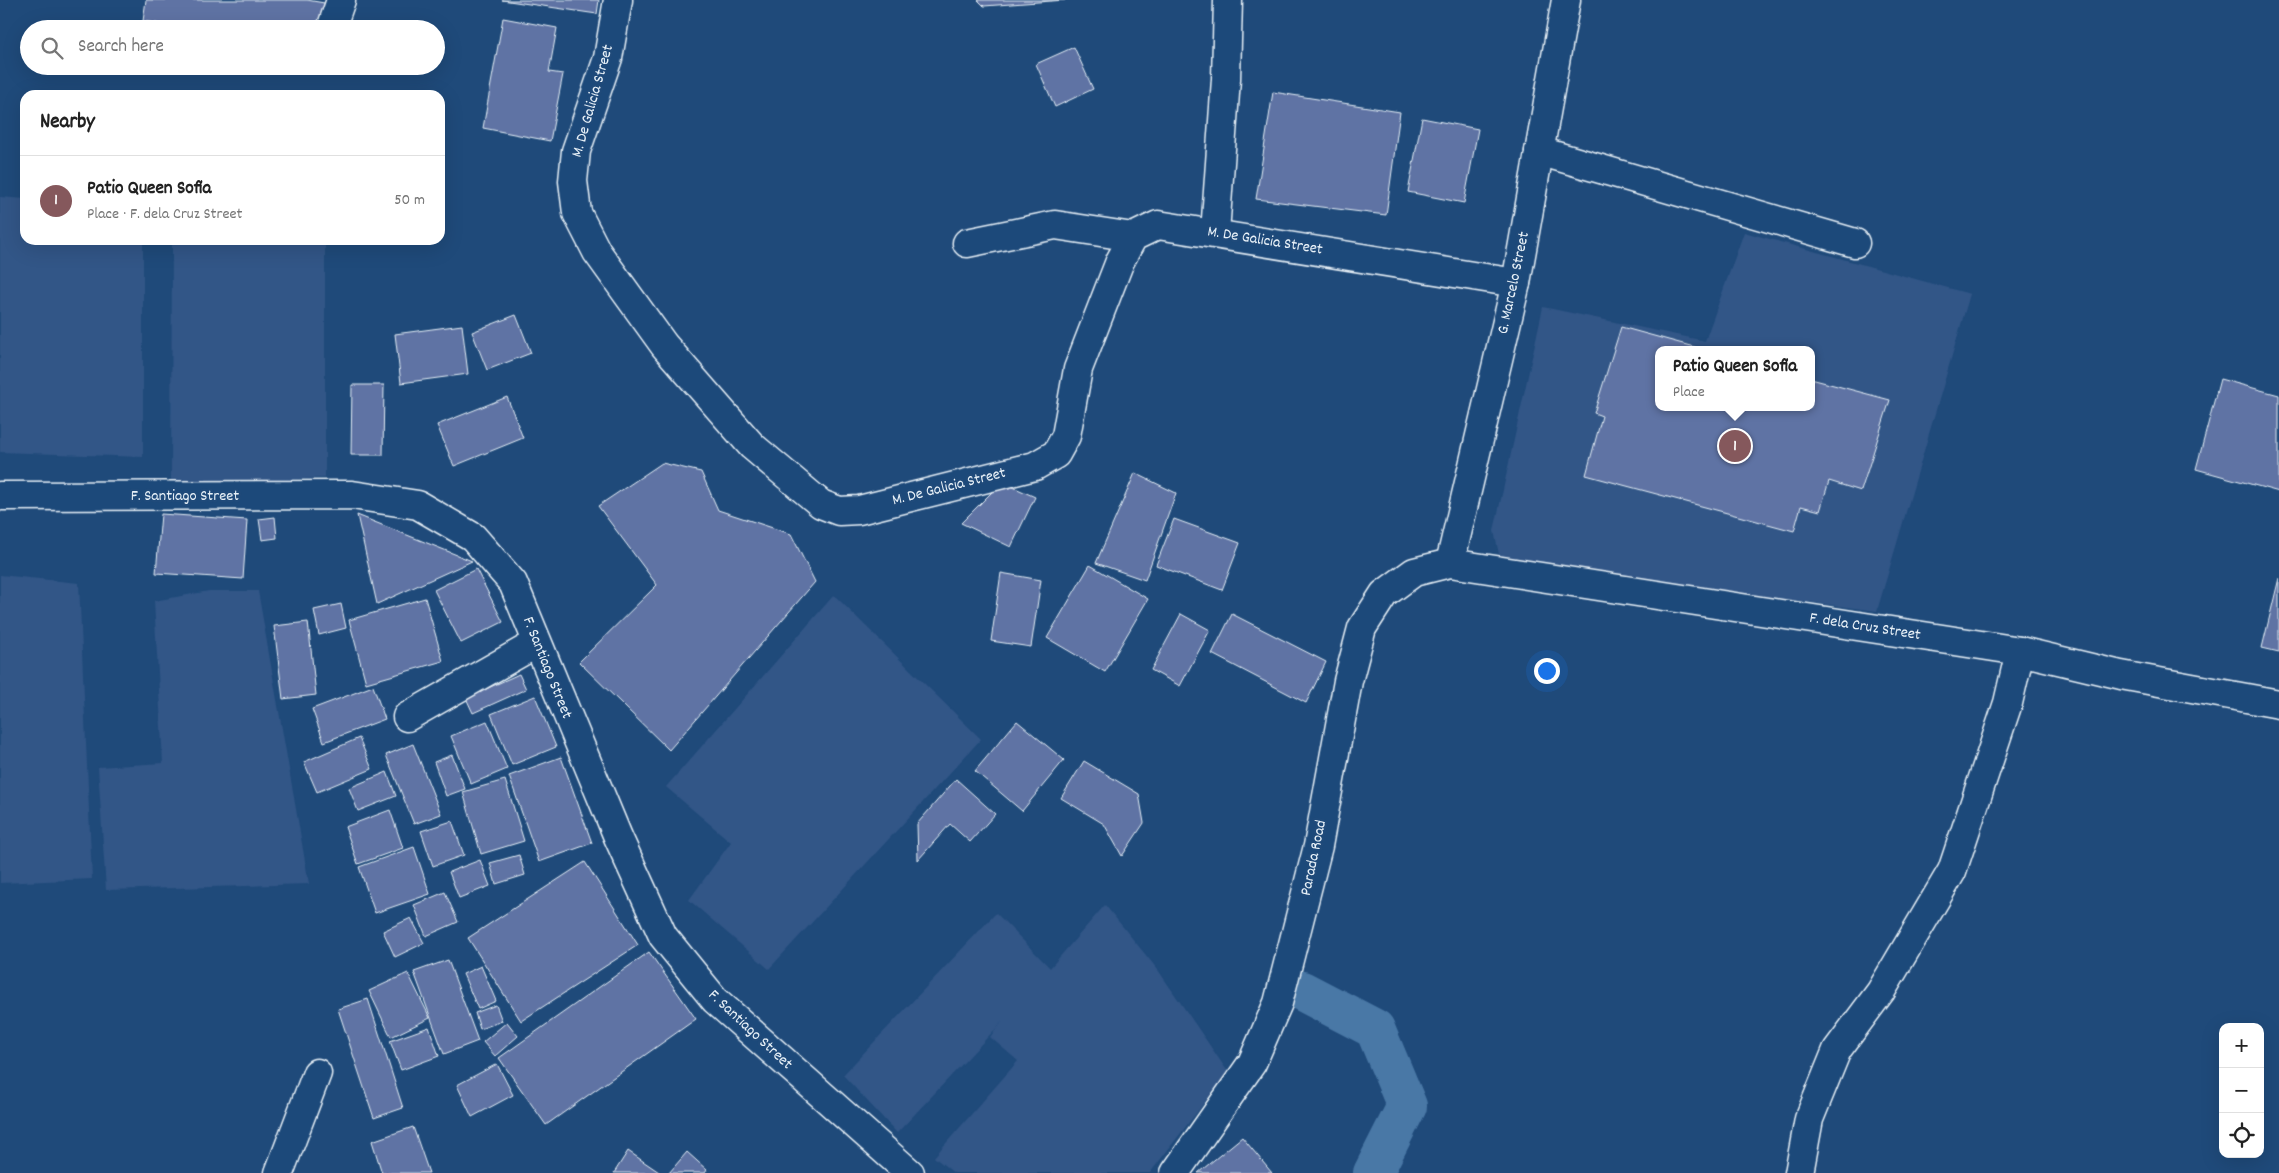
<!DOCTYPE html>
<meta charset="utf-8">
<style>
:root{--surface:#fff;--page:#f2f2f2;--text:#222;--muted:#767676;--line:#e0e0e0;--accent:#85585c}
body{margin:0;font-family:Dekko,sans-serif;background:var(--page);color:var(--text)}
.controls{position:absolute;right:15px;bottom:15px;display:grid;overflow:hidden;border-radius:10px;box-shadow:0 5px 20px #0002}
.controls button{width:45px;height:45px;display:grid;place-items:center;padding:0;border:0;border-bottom:1px solid var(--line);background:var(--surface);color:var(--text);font:25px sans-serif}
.you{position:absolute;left:1546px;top:670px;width:18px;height:18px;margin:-12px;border:4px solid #fff;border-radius:50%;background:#1a73e8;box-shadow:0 0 0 8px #1a73e833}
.badge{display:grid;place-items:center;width:32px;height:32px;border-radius:50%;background:var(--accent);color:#fff;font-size:16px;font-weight:700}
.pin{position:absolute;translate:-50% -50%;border:2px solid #fff;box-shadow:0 1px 5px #0006}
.popup{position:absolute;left:1655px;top:346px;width:160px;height:65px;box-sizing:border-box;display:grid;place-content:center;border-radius:10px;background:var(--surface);filter:drop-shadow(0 1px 4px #0005);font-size:16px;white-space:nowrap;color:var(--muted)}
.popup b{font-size:19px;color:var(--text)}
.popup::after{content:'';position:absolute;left:50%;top:100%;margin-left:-10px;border:10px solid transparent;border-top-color:var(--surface)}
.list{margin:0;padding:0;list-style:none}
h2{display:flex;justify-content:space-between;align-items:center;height:65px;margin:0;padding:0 20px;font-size:21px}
h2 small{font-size:16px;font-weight:400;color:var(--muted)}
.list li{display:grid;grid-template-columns:32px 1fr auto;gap:15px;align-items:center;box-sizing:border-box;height:90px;padding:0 20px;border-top:1px solid var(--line)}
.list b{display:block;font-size:19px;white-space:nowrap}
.list p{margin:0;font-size:16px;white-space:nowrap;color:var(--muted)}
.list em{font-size:16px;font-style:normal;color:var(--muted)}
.icon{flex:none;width:28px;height:28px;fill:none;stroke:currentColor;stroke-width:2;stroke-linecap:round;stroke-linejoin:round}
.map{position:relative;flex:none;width:2279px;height:1173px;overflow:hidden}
.search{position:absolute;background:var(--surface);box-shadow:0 5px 20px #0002;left:20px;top:20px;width:425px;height:55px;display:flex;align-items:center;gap:12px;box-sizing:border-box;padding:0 18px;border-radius:28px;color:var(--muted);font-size:19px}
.panel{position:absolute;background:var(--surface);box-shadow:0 5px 20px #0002;left:20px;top:90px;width:425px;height:155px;border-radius:15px}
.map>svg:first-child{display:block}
.built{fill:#325687;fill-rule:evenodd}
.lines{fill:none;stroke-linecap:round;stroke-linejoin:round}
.canal{stroke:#4a78a6;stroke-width:40}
.building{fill:#5f73a4;stroke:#e8f1f8}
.minor-casing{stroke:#e8f1f8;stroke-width:31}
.minor{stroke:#1f4a7a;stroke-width:28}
.labels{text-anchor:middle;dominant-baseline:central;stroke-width:5;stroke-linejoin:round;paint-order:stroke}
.street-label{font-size:16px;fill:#e8f1f8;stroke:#1f4a7a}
</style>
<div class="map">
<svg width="2279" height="1173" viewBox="0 0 2279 1173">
<rect width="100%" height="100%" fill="#1f4a7a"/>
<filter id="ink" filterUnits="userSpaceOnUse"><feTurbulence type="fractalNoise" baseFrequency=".02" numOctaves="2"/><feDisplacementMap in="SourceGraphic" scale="10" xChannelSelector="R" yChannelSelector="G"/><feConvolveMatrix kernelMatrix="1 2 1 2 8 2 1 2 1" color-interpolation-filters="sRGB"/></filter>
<g filter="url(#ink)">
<!-- built -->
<g class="built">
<path d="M0,197L25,199V240H143V457L0,452Z"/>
<path d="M1744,232L1970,294L1877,611L1515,564L1499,554L1494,531L1543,307L1705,341ZM1659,350H1811V407H1659Z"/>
<path d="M172,240H325V478L171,484Z"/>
<path d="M0,575L79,583L92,879L0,883Z"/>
<path d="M209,591H258L309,884L106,890L98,767L163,763L154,601Z"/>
<path d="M834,595L981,739L769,969L689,900L731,842L666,787Z"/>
<path d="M1105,905L1158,970L1228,1072L1150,1173H954L934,1157L1018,1061L990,1037L1002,1022L897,1133L843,1075L996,913L1050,968Z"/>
</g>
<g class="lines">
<!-- canal -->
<path class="canal" d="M1302,991L1375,1029L1407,1106L1373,1173"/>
</g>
<!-- building -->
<g class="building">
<path d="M146,0H307L330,4L326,29H192L143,21Z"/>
<path d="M502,0H599L597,14Z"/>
<path d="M978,0H1065L984,6Z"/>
<path d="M503,18L557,28L549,72L563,74L550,141L483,128Z"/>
<path d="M1074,47L1093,89L1055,107L1036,64Z"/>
<path d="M1273,92L1400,112L1386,215L1256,199Z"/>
<path d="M1422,118L1478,129L1464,203L1408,192Z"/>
<path d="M516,315L531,353L487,370L472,332Z"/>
<path d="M462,325L468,374L401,383L395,334Z"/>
<path d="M1621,327L1705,350H1659V407H1811V379L1890,400L1861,491L1829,481L1820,511L1801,506L1794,531L1586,475L1602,416L1594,413Z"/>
<path d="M2220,379L2279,395V492L2196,469Z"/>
<path d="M352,385H384L383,455H351Z"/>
<path d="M507,397L523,438L454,466L437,425Z"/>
<path d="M662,463L701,472L718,510L791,534L815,582L669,750L579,662L657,585L598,506Z"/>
<path d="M1135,473L1176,493L1145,580L1096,563Z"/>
<path d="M1002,482L1035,497L1011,547L961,523Z"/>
<path d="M161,514L247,520L243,579L156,573Z"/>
<path d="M357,515L472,561L377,604Z"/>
<path d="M275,517L277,538L262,540L259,519Z"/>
<path d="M1174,519L1240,543L1222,590L1156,565Z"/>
<path d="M1090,565L1148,599L1105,672L1047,638Z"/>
<path d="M476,569L503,622L461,643L434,590Z"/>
<path d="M1001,573L1041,580L1031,647L991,641Z"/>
<path d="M2279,578V652L2262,648Z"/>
<path d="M425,598L443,661L366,683L349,620Z"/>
<path d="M341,604L346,628L319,635L314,610Z"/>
<path d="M1181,614L1210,630L1180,686L1151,670Z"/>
<path d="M1232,614L1326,662L1306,703L1212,654Z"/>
<path d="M308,622L316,695L283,699L274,626Z"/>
<path d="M519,674L526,689L473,713L466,698Z"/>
<path d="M373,686L385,719L324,742L312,709Z"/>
<path d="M535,696L556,747L512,765L491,714Z"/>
<path d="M487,721L507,769L471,784L451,736Z"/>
<path d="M1017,721L1064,760L1022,811L975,771Z"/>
<path d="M359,738L372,769L317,792L304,762Z"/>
<path d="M413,744L441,814L414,824L386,755Z"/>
<path d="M452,755L465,789L446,796L434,762Z"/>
<path d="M561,757L592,843L539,862L509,776Z"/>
<path d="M1084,761L1139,794L1144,823L1122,856L1104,824L1061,798Z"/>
<path d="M387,772L396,796L358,811L349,788Z"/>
<path d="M956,779L995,814L970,842L950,824L918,860L917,824Z"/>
<path d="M505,780L524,841L481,854L463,792Z"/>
<path d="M390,810L403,848L358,864L345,827Z"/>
<path d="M452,821L464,855L433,866L421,831Z"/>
<path d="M414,847L430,894L375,913L359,867Z"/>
<path d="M519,855L525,875L496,884L490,863Z"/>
<path d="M480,860L490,886L459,898L449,872Z"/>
<path d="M585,862L638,945L521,1021L468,938Z"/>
<path d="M445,892L458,922L426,936L414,905Z"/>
<path d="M411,918L424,943L395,957L383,931Z"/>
<path d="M649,952L696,1019L546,1125L499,1058Z"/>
<path d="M448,960L478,1041L444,1054L414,972Z"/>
<path d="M481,966L496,1001L478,1009L463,974Z"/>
<path d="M408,973L430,1018L391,1037L369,991Z"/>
<path d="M368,999L403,1108L374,1118L338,1009Z"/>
<path d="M496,1005L502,1021L480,1029L475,1013Z"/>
<path d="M507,1022L518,1036L495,1056L483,1042Z"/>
<path d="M429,1027L439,1056L401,1070L390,1041Z"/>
<path d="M497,1064L513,1095L472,1117L457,1085Z"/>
<path d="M413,1127L429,1173H382L372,1141Z"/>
<path d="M1242,1137L1272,1173H1198Z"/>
<path d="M628,1151L659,1172V1173H614Z"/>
<path d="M687,1152L707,1170L705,1173H669Z"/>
</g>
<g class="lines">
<defs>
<g id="minor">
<path d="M618,0L608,58L576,151L573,181L577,213L597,252L664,345L752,446L821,504L839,511L859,510L1035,466L1056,454L1066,436L1078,369L1120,261L1133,237L1158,225L1516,283"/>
<path d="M331,29L341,0"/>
<path d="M1539,151L1855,243"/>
<path d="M1215,233L1226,79L1228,0"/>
<path d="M967,243L1055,225L1133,237"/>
<path d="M0,496L352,495L418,505L473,537L513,583L618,837L663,936L715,1000L910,1173"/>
<path d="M1450,563L1516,283L1566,0"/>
<path d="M407,717L537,643"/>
<path d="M279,1173L317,1073"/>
<path d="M1175,1173L1252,1063L1278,1003L1318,846L1348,681L1362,628L1384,594L1414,572L1450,563L2020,651L2121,675L2279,704"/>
<path d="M1799,1173L1809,1119L1837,1050L1881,991L1952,871L2008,703L2020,651"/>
</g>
</defs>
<!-- minor casing -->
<use href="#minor" class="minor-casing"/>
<!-- minor -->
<use href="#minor" class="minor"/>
</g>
</g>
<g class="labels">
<!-- street labels -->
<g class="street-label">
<text transform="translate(593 101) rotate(-74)">M. De Galicia Street</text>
<text transform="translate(1265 241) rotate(9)">M. De Galicia Street</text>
<text transform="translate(1514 283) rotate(-78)">G. Marcelo Street</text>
<text transform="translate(949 487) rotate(-14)">M. De Galicia Street</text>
<text x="185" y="496">F. Santiago Street</text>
<text transform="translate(1865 627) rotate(9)">F. dela Cruz Street</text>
<text transform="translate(547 668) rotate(68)">F. Santiago Street</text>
<text transform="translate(1314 858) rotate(-78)">Parada Road</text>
<text transform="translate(750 1030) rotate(43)">F. Santiago Street</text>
</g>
</g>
</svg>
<div class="controls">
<button>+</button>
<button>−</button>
<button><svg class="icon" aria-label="locate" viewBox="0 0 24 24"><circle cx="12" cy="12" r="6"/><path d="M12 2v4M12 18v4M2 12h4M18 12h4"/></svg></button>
</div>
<div class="you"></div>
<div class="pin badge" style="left:1735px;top:446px">1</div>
<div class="popup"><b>Patio Queen Sofia</b>Place</div>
<div class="search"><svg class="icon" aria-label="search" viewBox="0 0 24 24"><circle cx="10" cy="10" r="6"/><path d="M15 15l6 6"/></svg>Search here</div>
<section class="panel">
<h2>Nearby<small></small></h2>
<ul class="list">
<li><span class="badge">1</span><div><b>Patio Queen Sofia</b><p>Place · F. dela Cruz Street</p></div><em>50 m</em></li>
</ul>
</section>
</div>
